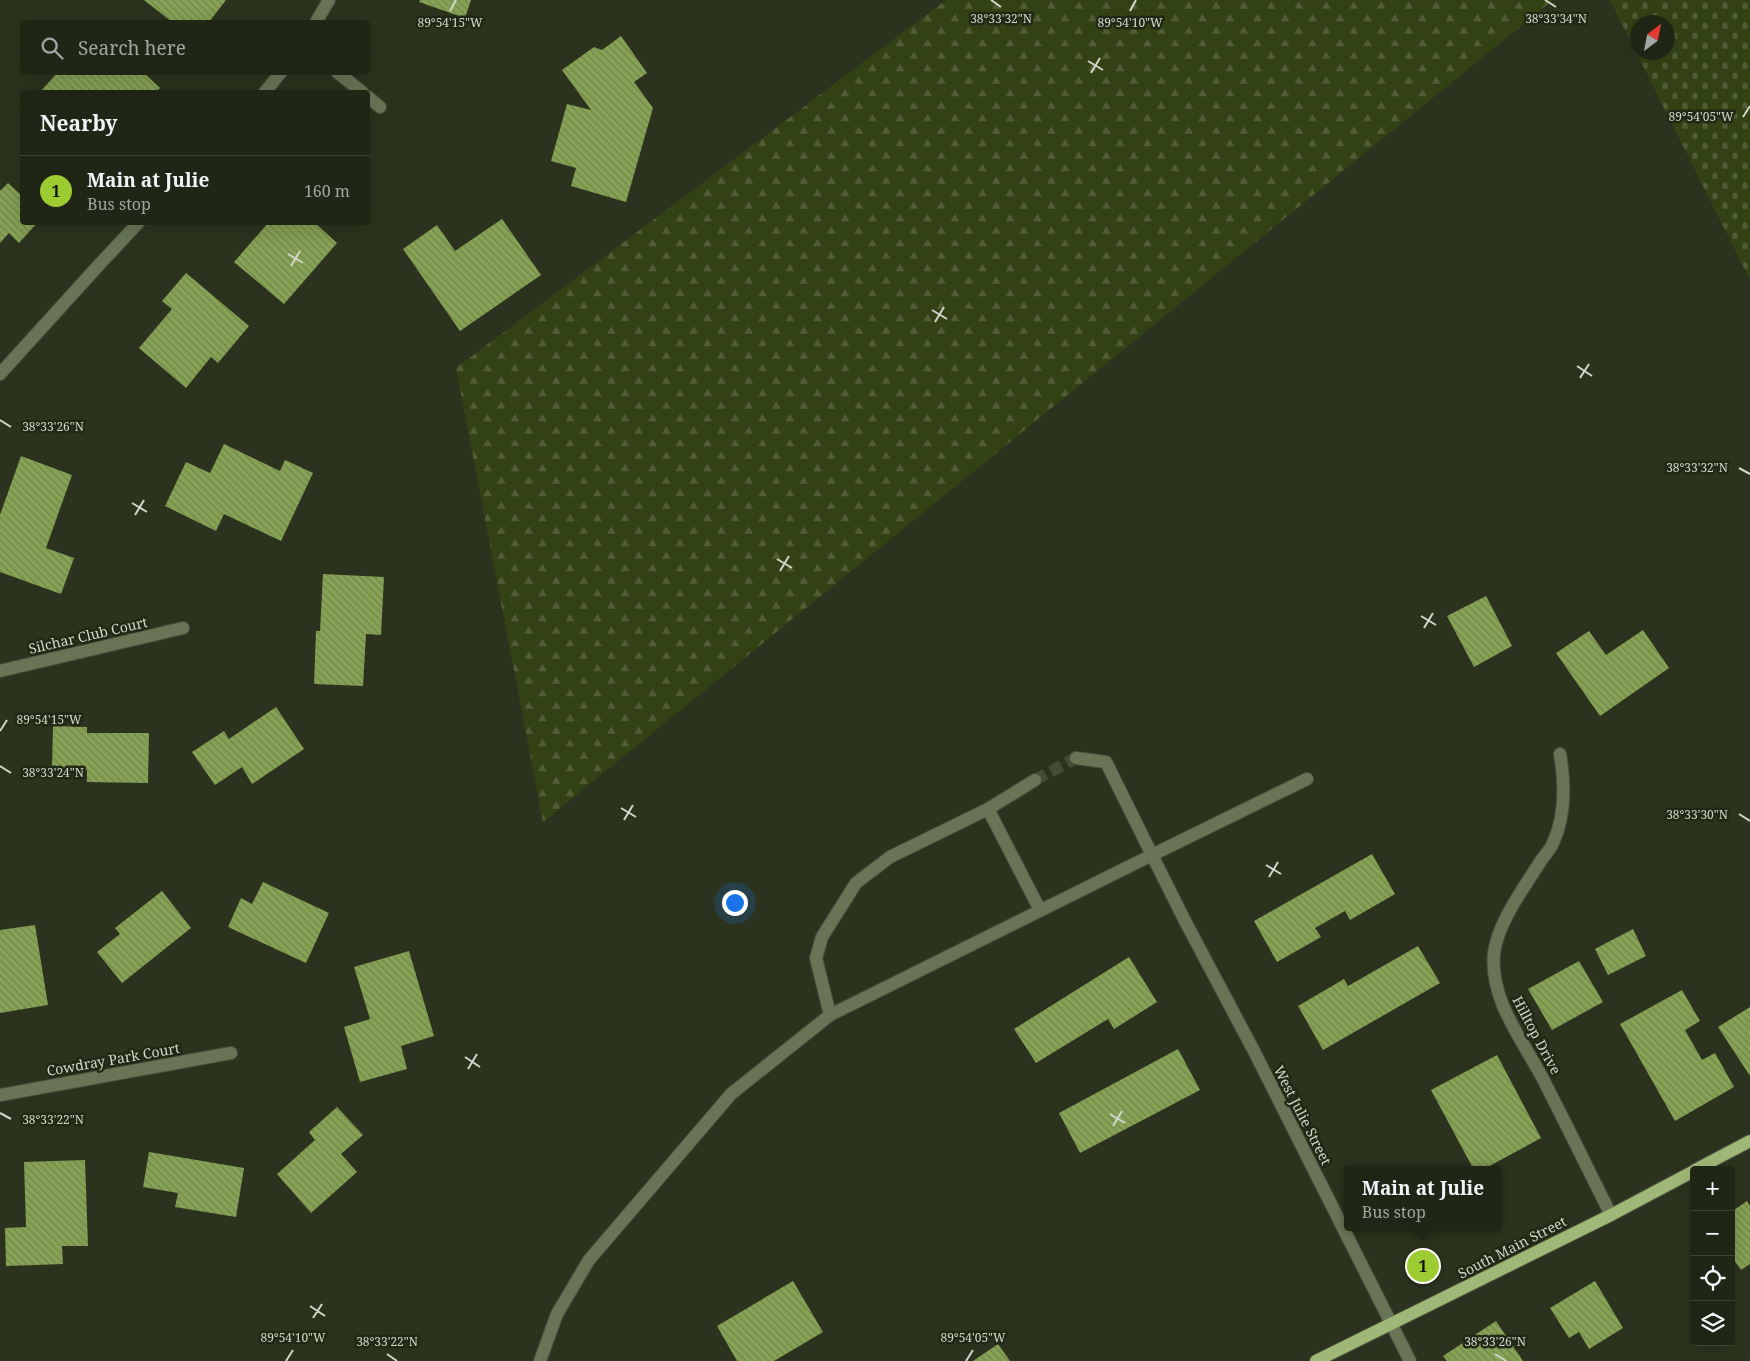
<!DOCTYPE html>
<meta charset="utf-8">
<style>
:root{--surface:#202616;--page:#282e1f;--text:#f1f3f6;--muted:#a2a5a1;--line:#3d4335;--accent:#9ccb32}
body{margin:0;font-family:"Noto Serif",serif;background:var(--page);color:var(--text)}
.controls{position:absolute;right:15px;bottom:15px;display:grid;overflow:hidden;border-radius:5px;box-shadow:0 5px 20px #0002}
.controls button{width:45px;height:45px;display:grid;place-items:center;padding:0;border:0;border-bottom:1px solid var(--line);background:var(--surface);color:var(--text);font:25px sans-serif}
.compass{position:absolute;left:1630px;top:15px;width:45px;height:45px;border-radius:50%;background:var(--surface);box-shadow:0 5px 20px #0002;rotate:32deg}
.you{position:absolute;left:734px;top:902px;width:18px;height:18px;margin:-12px;border:4px solid #fff;border-radius:50%;background:#1a73e8;box-shadow:0 0 0 8px #1a73e833}
.badge{display:grid;place-items:center;width:32px;height:32px;border-radius:50%;background:var(--accent);color:#111;font-size:16px;font-weight:700}
.pin{position:absolute;translate:-50% -50%;border:2px solid #fff;box-shadow:0 1px 5px #0006}
.popup{position:absolute;left:1344px;top:1166px;width:158px;height:65px;box-sizing:border-box;display:grid;place-content:center;border-radius:5px;background:var(--surface);filter:drop-shadow(0 1px 4px #0005);font-size:16px;white-space:nowrap;color:var(--muted)}
.popup b{font-size:19px;color:var(--text)}
.popup::after{content:'';position:absolute;left:50%;top:100%;margin-left:-10px;border:10px solid transparent;border-top-color:var(--surface)}
.list{margin:0;padding:0;list-style:none}
h2{display:flex;justify-content:space-between;align-items:center;height:65px;margin:0;padding:0 20px;font-size:21px}
h2 small{font-size:16px;font-weight:400;color:var(--muted)}
.list li{display:grid;grid-template-columns:32px 1fr auto;gap:15px;align-items:center;box-sizing:border-box;height:70px;padding:0 20px;border-top:1px solid var(--line)}
.list b{display:block;font-size:19px;white-space:nowrap}
.list p{margin:0;font-size:16px;white-space:nowrap;color:var(--muted)}
.list em{font-size:16px;font-style:normal;color:var(--muted)}
.icon{flex:none;width:28px;height:28px;fill:none;stroke:currentColor;stroke-width:2;stroke-linecap:round;stroke-linejoin:round}
.map{position:relative;flex:none;width:1750px;height:1361px;overflow:hidden}
.search{position:absolute;background:var(--surface);box-shadow:0 5px 20px #0002;left:20px;top:20px;width:350px;height:55px;display:flex;align-items:center;gap:12px;box-sizing:border-box;padding:0 18px;border-radius:5px;color:var(--muted);font-size:19px}
.panel{position:absolute;background:var(--surface);box-shadow:0 5px 20px #0002;left:20px;top:90px;width:350px;height:135px;border-radius:5px}
.map>svg:first-child{display:block}
.forest{fill:url(#forest-firs)}
.cemetery{fill:url(#cemetery-stones);fill-rule:evenodd}
.building{fill:url(#building-back-hatch)}
.lines{fill:none;stroke-linecap:round;stroke-linejoin:round}
.minor-tunnel{stroke:#444b38;stroke-width:12;stroke-dasharray:12 6;stroke-linecap:butt}
.minor-casing{stroke:#49503d;stroke-width:14}
.major-casing{stroke:#49503d;stroke-width:14}
.minor{stroke:#687455;stroke-width:12}
.major{stroke:#9fb877;stroke-width:12}
.ticks{fill:none;stroke:#d0d6c9;stroke-width:2}
.labels{text-anchor:middle;dominant-baseline:central;stroke-width:5;stroke-linejoin:round;paint-order:stroke}
.street-label{font-size:14px;fill:#d0d6c9;stroke:#212915}
.ticks-label{font-size:12px;text-anchor:middle;fill:#d0d6c9;stroke:#212915;stroke-width:5;stroke-linejoin:round;paint-order:stroke}
</style>
<div class="map">
<svg width="1750" height="1361" viewBox="0 0 1750 1361">
<defs>
<pattern id="forest-firs" width="22" height="20" patternUnits="userSpaceOnUse" patternTransform="scale(1.25)"><rect width="22" height="20" fill="#334215"/><path d="M5 1l3.5 6h-7zM16 11l3.5 6h-7z" fill="#505d36"/></pattern>
<pattern id="cemetery-stones" width="16" height="16" patternUnits="userSpaceOnUse" patternTransform="scale(1.25)"><rect width="16" height="16" fill="#334215"/><path d="M2 7V4a2 2 0 0 1 4 0v3zM10 15v-3a2 2 0 0 1 4 0v3z" fill="#505d36"/></pattern>
<pattern id="building-back-hatch" width="6" height="6" patternUnits="userSpaceOnUse" patternTransform="scale(1.25)"><rect width="6" height="6" fill="#86a254"/><path d="M-1 5l2 2M0 0l6 6M5-1l2 2" fill="none" stroke="#70854d"/></pattern>
</defs>
<rect width="100%" height="100%" fill="#2b331e"/>
<!-- forest -->
<path class="forest" d="M946,0H1553L543,822L456,368Z"/>
<!-- cemetery -->
<path class="cemetery" d="M1610,0H1750V280ZM1638,22H1668V52H1638Z"/>
<!-- building -->
<g class="building">
<path d="M144,0H226L209,22H172Z"/>
<path d="M420,0H471L465,18L419,2Z"/>
<path d="M621,36L647,73L634,82L653,108L626,202L571,186L576,168L551,161L567,104L591,110L562,70L594,47L602,50Z"/>
<path d="M58,72H143L160,88L156,92H40Z"/>
<path d="M8,183L22,196V222H38L19,243L9,233L0,243V191Z"/>
<path d="M502,219L541,275L460,331L403,249L437,225L455,251Z"/>
<path d="M269,222H314L337,243L284,304L234,262Z"/>
<path d="M186,273L249,326L218,363L211,357L186,388L139,348L172,309L162,301Z"/>
<path d="M224,444L280,471L285,460L313,473L281,541L224,514L216,531L165,506L186,462L210,473Z"/>
<path d="M21,456L72,475L46,548L74,558L61,594L0,572V515Z"/>
<path d="M323,574L384,577L381,635L366,634L363,686L314,684L316,631H320Z"/>
<path d="M1486,596L1512,646L1474,667L1447,616Z"/>
<path d="M1643,630L1669,668L1600,716L1556,653L1589,631L1606,655Z"/>
<path d="M276,707L304,749L252,784L242,767L215,785L192,752L224,731L229,739Z"/>
<path d="M53,726L87,727V733H149L148,783L87,782V770L52,769Z"/>
<path d="M1372,854L1395,894L1350,920L1345,911L1315,928L1321,937L1277,962L1254,921Z"/>
<path d="M263,882L329,913L306,963L228,927L241,898L252,904Z"/>
<path d="M162,891L191,928L122,983L97,952L120,934L115,928Z"/>
<path d="M35,925L48,1005L0,1013V930Z"/>
<path d="M1633,929L1646,956L1608,975L1595,949Z"/>
<path d="M1418,946L1440,983L1323,1050L1298,1006L1344,979L1348,986Z"/>
<path d="M409,951L434,1036L401,1046L407,1069L360,1082L344,1027L370,1019L354,967Z"/>
<path d="M1129,957L1157,1002L1114,1029L1108,1019L1036,1063L1014,1029Z"/>
<path d="M1579,961L1603,1002L1552,1030L1528,989Z"/>
<path d="M1682,990L1700,1021L1685,1030L1702,1060L1715,1053L1734,1087L1675,1121L1620,1024Z"/>
<path d="M1750,1007V1076L1718,1027Z"/>
<path d="M1178,1049L1200,1090L1080,1153L1059,1113Z"/>
<path d="M1497,1055L1541,1138L1482,1170H1474L1431,1090Z"/>
<path d="M337,1107L363,1135L341,1154L357,1172L311,1213L277,1174L315,1140L309,1132Z"/>
<path d="M149,1152L244,1168L236,1217L175,1207L178,1193L143,1187Z"/>
<path d="M85,1160L88,1246H62L63,1264L6,1266L5,1228L26,1227L24,1162Z"/>
<path d="M1747,1201L1750,1206V1264L1741,1270L1731,1256V1212Z"/>
<path d="M793,1281L823,1332L774,1361H737L717,1326Z"/>
<path d="M1595,1281L1623,1328L1589,1349L1579,1332L1569,1338L1550,1308Z"/>
<path d="M1496,1321L1523,1361H1447L1443,1356Z"/>
<path d="M998,1344L1010,1361H973Z"/>
</g>
<g class="lines">
<!-- minor-tunnel -->
<path class="minor-tunnel" d="M1035,780L1076,758"/>
<defs>
<g id="minor">
<path d="M316,22L329,0"/>
<path d="M337,72L362,92"/>
<path d="M265,92L281,72"/>
<path d="M368,97L380,107"/>
<path d="M0,374L98,266L139,222"/>
<path d="M0,671L183,628"/>
<path d="M1560,754C1565,783 1566,815 1553,843C1550,850 1544,856 1540,862C1524,888 1498,922 1494,953C1489,1002 1526,1044 1546,1085C1568,1128 1589,1171 1611,1215"/>
<path d="M1076,758L1106,762L1152,855L1307,779"/>
<path d="M988,809L1035,780"/>
<path d="M830,1015L816,958L822,937L856,883L890,857L988,809L1040,910"/>
<path d="M0,1095L231,1053"/>
<path d="M540,1361L557,1314L589,1260L731,1094L830,1015L1152,855L1185,921L1255,1053L1410,1361"/>
</g>
<g id="major">
<path d="M1695,1170L1750,1141"/>
<path d="M1316,1361L1611,1215L1694,1171"/>
</g>
</defs>
<!-- minor casing -->
<use href="#minor" class="minor-casing"/>
<!-- major casing -->
<use href="#major" class="major-casing"/>
<!-- minor -->
<use href="#minor" class="minor"/>
<!-- major -->
<use href="#major" class="major"/>
</g>
<!-- ticks -->
<path class="ticks" d="M991,0L1001,7M1545,0L1556,7M450,11L456,0M1130,11L1136,0M1088,61L1103,70M1091,73L1100,58M1743,117L1750,106M288,254L303,263M291,266L300,251M932,310L947,319M935,322L944,307M1577,366L1592,376M1580,378L1589,364M0,420L11,427M1739,468L1750,474M132,503L147,512M135,515L144,500M777,559L792,568M780,571L789,556M1421,616L1436,625M1424,628L1433,613M0,731L7,720M0,766L11,773M621,808L636,817M1739,814L1750,821M624,820L633,805M1266,865L1281,874M1269,877L1278,862M465,1057L480,1067M468,1069L477,1054M0,1113L11,1119M1110,1114L1125,1123M1113,1126L1122,1111M310,1306L325,1316M313,1318L322,1304M387,1354L397,1361M1495,1354L1506,1361M286,1361L293,1350M966,1361L973,1350"/>
<g class="labels">
<!-- street labels -->
<g class="street-label">
<text transform="translate(88 635) rotate(-13)">Silchar Club Court</text>
<text transform="translate(1537 1035) rotate(62)">Hilltop Drive</text>
<text transform="translate(113 1059) rotate(-10)">Cowdray Park Court</text>
<text transform="translate(1303 1115) rotate(63)">West Julie Street</text>
<text transform="translate(1512 1247) rotate(-27)">South Main Street</text>
</g>
</g>
<g class="ticks-label">
<text x="1556" y="23">38°33'34"N</text>
<text x="1001" y="23">38°33'32"N</text>
<text x="450" y="27">89°54'15"W</text>
<text x="1130" y="27">89°54'10"W</text>
<text x="1701" y="121">89°54'05"W</text>
<text x="53" y="431">38°33'26"N</text>
<text x="1697" y="472">38°33'32"N</text>
<text x="49" y="724">89°54'15"W</text>
<text x="53" y="777">38°33'24"N</text>
<text x="1697" y="819">38°33'30"N</text>
<text x="53" y="1124">38°33'22"N</text>
<text x="293" y="1342">89°54'10"W</text>
<text x="973" y="1342">89°54'05"W</text>
<text x="387" y="1346">38°33'22"N</text>
<text x="1495" y="1346">38°33'26"N</text>
</g>
</svg>
<div class="controls">
<button>+</button>
<button>−</button>
<button><svg class="icon" aria-label="locate" viewBox="0 0 24 24"><circle cx="12" cy="12" r="6"/><path d="M12 2v4M12 18v4M2 12h4M18 12h4"/></svg></button>
<button><svg class="icon" aria-label="layers" viewBox="0 0 24 24"><path d="M12 4l9 5-9 5-9-5zM3 14l9 5 9-5"/></svg></button>
</div>
<svg class="compass" viewBox="-18 -18 36 36"><path d="M0-13l5 13h-10z" fill="#e53935"/><path d="M0 13l5-13h-10z" fill="#a2a5a1"/></svg>
<div class="you"></div>
<div class="pin badge" style="left:1423px;top:1266px">1</div>
<div class="popup"><b>Main at Julie</b>Bus stop</div>
<div class="search"><svg class="icon" aria-label="search" viewBox="0 0 24 24"><circle cx="10" cy="10" r="6"/><path d="M15 15l6 6"/></svg>Search here</div>
<section class="panel">
<h2>Nearby<small></small></h2>
<ul class="list">
<li><span class="badge">1</span><div><b>Main at Julie</b><p>Bus stop</p></div><em>160 m</em></li>
</ul>
</section>
</div>
